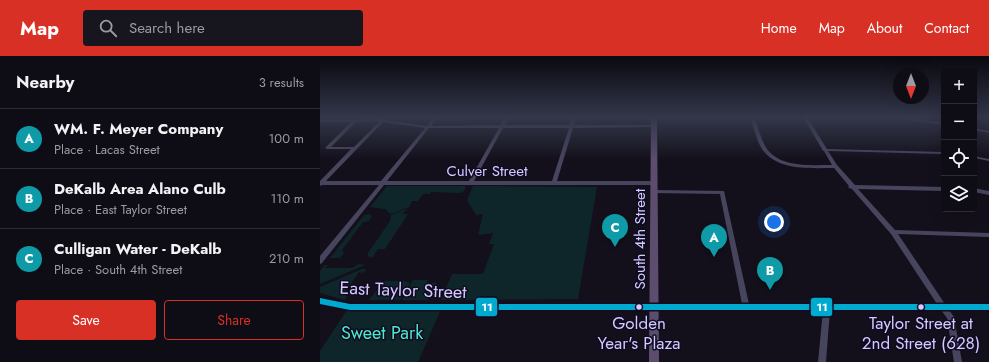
<!DOCTYPE html>
<meta charset="utf-8">
<style>
:root{--surface:#0e0c14;--page:#17151d;--text:#f1f3f6;--muted:#9b9ba0;--line:#2e2c34;--accent:#d93025}
body{margin:0;font-family:Jost,sans-serif;background:var(--page);color:var(--text)}
.controls{position:absolute;right:12px;top:12px;display:grid;overflow:hidden;border-radius:4px;box-shadow:0 4px 16px #0002}
.controls button{width:36px;height:36px;display:grid;place-items:center;padding:0;border:0;border-bottom:1px solid var(--line);background:var(--surface);color:var(--text);font:20px sans-serif}
.compass{position:absolute;left:573px;top:12px;width:36px;height:36px;border-radius:50%;background:var(--surface);box-shadow:0 4px 16px #0002;rotate:180deg}
.you{position:absolute;left:454px;top:166px;width:14px;height:14px;margin:-10px;border:3px solid #fff;border-radius:50%;background:#1a73e8;box-shadow:0 0 0 6px #1a73e833}
.badge{display:grid;place-items:center;width:26px;height:26px;border-radius:50%;background:var(--accent);color:#fff;font-size:13px;font-weight:700}
.pin{position:absolute;translate:-50% -33px;filter:drop-shadow(0 1px 2px #0008)}
.pin::after{content:'';position:absolute;top:21px;width:14px;height:12px;background:inherit;clip-path:polygon(0 0,100% 0,50% 100%)}
.list{margin:0;padding:0;list-style:none}
h2{display:flex;justify-content:space-between;align-items:center;height:52px;margin:0;padding:0 16px;font-size:17px}
h2 small{font-size:13px;font-weight:400;color:var(--muted)}
.list li{display:grid;grid-template-columns:26px 1fr auto;gap:12px;align-items:center;box-sizing:border-box;height:60px;padding:0 16px;border-top:1px solid var(--line)}
.list b{display:block;font-size:15px;white-space:nowrap}
.list p{margin:0;font-size:13px;white-space:nowrap;color:var(--muted)}
.list em{font-size:13px;font-style:normal;color:var(--muted)}
.actions{display:flex;gap:8px;padding:12px 16px}
.actions a{flex:1;padding:9px 0;border:1px solid var(--accent);border-radius:4px;text-align:center;font-size:14px;color:var(--accent)}
.actions .main{background:var(--accent);color:#fff}
.icon{flex:none;width:22px;height:22px;fill:none;stroke:currentColor;stroke-width:2;stroke-linecap:round;stroke-linejoin:round}
.map{position:relative;flex:none;width:669px;height:306px;overflow:hidden}
header{display:flex;align-items:center;gap:24px;box-sizing:border-box;height:56px;padding:0 20px;background:var(--accent);color:#fff}
header strong{font-size:19px}
nav{display:flex;gap:22px;margin-inline-start:auto;font-size:14px}
.search{width:280px;height:36px;background:var(--page);display:flex;align-items:center;gap:10px;box-sizing:border-box;padding:0 14px;border-radius:4px;color:var(--muted);font-size:15px}
main{display:flex}
aside{flex:1;background:var(--surface)}
.map>svg:first-child{display:block}
.green{fill:#0e2629}
.lines{fill:none;stroke-linecap:round;stroke-linejoin:round}
.minor{fill:#47445d;fill-rule:evenodd}
.major{fill:#5c4d6e;fill-rule:evenodd}
.bus-1-casing{stroke:#100b20;stroke-width:3}
.bus-1{fill:#00a9ce;fill-rule:evenodd}
.bus-dot{fill:#d4caff;stroke:#100b20;stroke-width:1.5}
.labels{text-anchor:middle;dominant-baseline:central;stroke-width:3;stroke-linejoin:round;paint-order:stroke}
.street-label{font-size:15px;fill:#d4caff;stroke:#100b20}
.near-bus-label{font-size:17px;fill:#d4caff;stroke:#100b20}
.near-street-label{font-size:18px;fill:#d4caff;stroke:#100b20}
.near-park-label{font-size:18px;fill:#4ce9ce;stroke:#100b20}
.line-badge{stroke:#100b20;stroke-width:1.5}
.badge-label{font-size:11px;text-anchor:middle;font-weight:bold;fill:#fff}
</style>
<header>
<strong>Map</strong>
<div class="search"><svg class="icon" aria-label="search" viewBox="0 0 24 24"><circle cx="10" cy="10" r="6"/><path d="M15 15l6 6"/></svg>Search here</div>
<nav><a>Home</a><a>Map</a><a>About</a><a>Contact</a></nav>
</header>
<main>
<aside>
<h2>Nearby<small>3 results</small></h2>
<ul class="list">
<li><span class="badge" style="background:#0f9aa8">A</span><div><b>WM. F. Meyer Company</b><p>Place · Lacas Street</p></div><em>100 m</em></li>
<li><span class="badge" style="background:#0f9aa8">B</span><div><b>DeKalb Area Alano Culb</b><p>Place · East Taylor Street</p></div><em>110 m</em></li>
<li><span class="badge" style="background:#0f9aa8">C</span><div><b>Culligan Water - DeKalb</b><p>Place · South 4th Street</p></div><em>210 m</em></li>
</ul>
<div class="actions"><a class="main">Save</a><a>Share</a></div>
</aside>
<div class="map">
<svg width="669" height="306" viewBox="0 0 669 306">
<rect width="100%" height="100%" fill="#13101b"/>
<!-- green -->
<g class="green">
<path d="M67,130H146L144,135L140,137L111,136L110,138H103L98,145H92L89,151L71,158L65,153L50,151Z"/>
<path d="M153,130L277,131L258,243L121,244L132,218H163L174,188H169L173,177L158,179L163,158L156,159L147,144Z"/>
<path d="M88,152L82,158H88L65,193H58L52,202L48,200V197L70,165L71,159Z"/>
<path d="M49,158L52,160L49,165L43,166L22,194L24,197L20,202H10L44,159Z"/>
<path d="M39,208L45,209L0,228V215L5,209H8L5,212H32Z"/>
<path d="M42,213H46L44,217L39,216L24,238L27,241L25,244L0,237V231Z"/>
<path d="M93,224H108L107,227H117L108,244H82Z"/>
<path d="M64,225H85L90,227L80,244H49Z"/>
<path d="M31,248L123,249L98,306H0V295Z"/>
</g>
<g class="lines">
<!-- minor -->
<g class="minor">
<path d="M114,61H118L111,70L180,69L185,61H189L185,69H249L252,61H256L254,69H336V70L334,71L253,72L237,125H334L337,127L334,129H64L2,207L0,208V200L59,129H2L0,130V125L31,93H7L5,92L31,66H0V64L63,63L65,64L107,70ZM56,65L59,66L34,91H11L36,66ZM63,66L105,72L61,125H6ZM109,72H179L149,125H67ZM183,72H249L232,125H154Z"/>
<path d="M430,61H434C438,71 441,84 447,93C461,112 491,109 512,109L504,95L502,94V93L483,61H487L507,93L624,96V98L508,95L517,109L535,129L624,131V135L538,133L575,174L669,177V181L578,178L625,248H669V254H629L634,261L642,306H634L627,262L621,254H510L506,306H498L503,254H30L0,248V242L30,248H422L400,138L332,137L331,136L332,135L334,134L404,135L429,248H617L571,178L532,133L529,132L528,131L529,130L514,112C490,112 457,115 442,93C436,83 434,71 430,61Z"/>
<path d="M572,61H582L624,67V69L574,62Z"/>
<path d="M654,72L669,75V77L654,74Z"/>
<path d="M654,100L669,103V105L654,102Z"/>
<path d="M654,132L669,135V139L654,136Z"/>
</g>
<!-- major -->
<path class="major" d="M331,61H337L339,306H329Z"/>
<defs>
<path id="bus-1" d="M0,242L30,248H669V254H30L0,248Z"/>
</defs>
<!-- bus-1 casing -->
<use href="#bus-1" class="bus-1-casing"/>
<!-- bus-1 -->
<use href="#bus-1" class="bus-1"/>
</g>
<!-- sky -->
<linearGradient id="sky" x2="0" y2="1"><stop stop-color="#0a090f"/><stop offset="0.59" stop-color="#33374a"/><stop offset="1" stop-color="#33374a" stop-opacity="0"/></linearGradient>
<rect width="669" height="104" fill="url(#sky)"/>
<!-- markers -->
<g class="bus-dot">
<circle cx="319" cy="251" r="3.5"/>
<circle cx="601" cy="251" r="3.5"/>
</g>
<g class="labels">
<!-- street labels -->
<g class="street-label">
<text x="167" y="115">Culver Street</text>
<text transform="translate(320 183) rotate(-90)">South 4th Street</text>
</g>
<!-- near-bus labels -->
<g class="near-bus-label">
<text x="319" y="267">Golden<tspan x="319" dy="20">Year's Plaza</tspan></text>
<text x="601" y="267">Taylor Street at<tspan x="601" dy="20">2nd Street (628)</tspan></text>
</g>
<!-- near-street labels -->
<g class="near-street-label">
<text transform="translate(83 234) rotate(2)">East Taylor Street</text>
</g>
<!-- near-park labels -->
<g class="near-park-label">
<text x="62" y="277">Sweet Park</text>
</g>
</g>
<g class="line-badge">
<rect x="155" y="241" width="23" height="20" rx="4" fill="#00a9ce"/>
<rect x="490" y="241" width="23" height="20" rx="4" fill="#00a9ce"/>
</g>
<g class="badge-label">
<text x="167" y="255">11</text>
<text x="502" y="255">11</text>
</g>
</svg>
<div class="controls">
<button>+</button>
<button>−</button>
<button><svg class="icon" aria-label="locate" viewBox="0 0 24 24"><circle cx="12" cy="12" r="6"/><path d="M12 2v4M12 18v4M2 12h4M18 12h4"/></svg></button>
<button><svg class="icon" aria-label="layers" viewBox="0 0 24 24"><path d="M12 4l9 5-9 5-9-5zM3 14l9 5 9-5"/></svg></button>
</div>
<svg class="compass" viewBox="-18 -18 36 36"><path d="M0-13l5 13h-10z" fill="#e53935"/><path d="M0 13l5-13h-10z" fill="#9b9ba0"/></svg>
<div class="you"></div>
<div class="pin badge" style="left:394px;top:201px;background:#0f9aa8">A</div>
<div class="pin badge" style="left:450px;top:234px;background:#0f9aa8">B</div>
<div class="pin badge" style="left:295px;top:191px;background:#0f9aa8">C</div>
</div>
</main>
